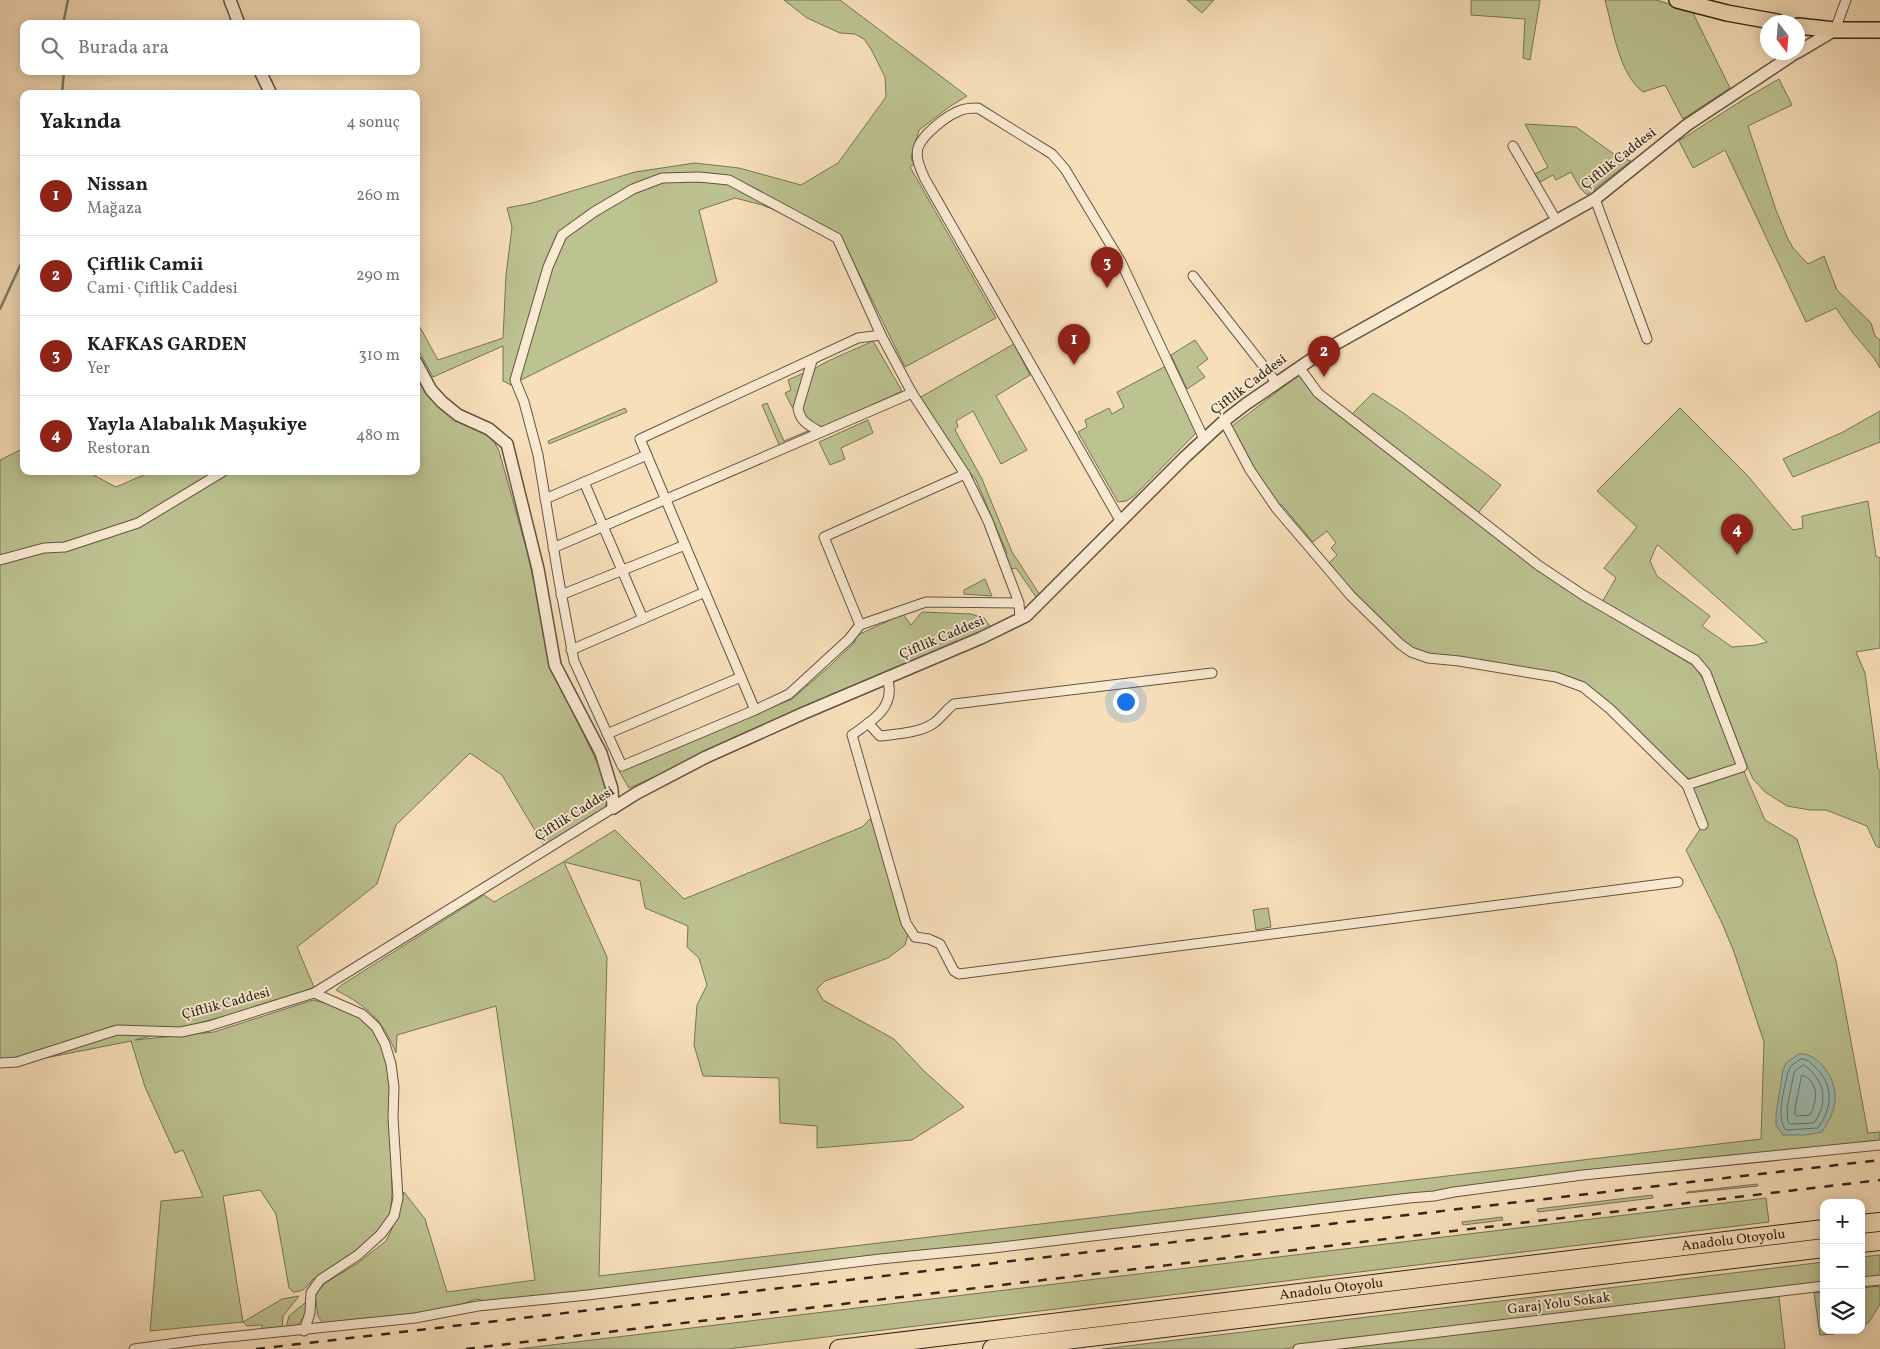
<!DOCTYPE html>
<html lang="tr">
<meta charset="utf-8">
<style>
:root{--surface:#fff;--page:#f6f6f6;--text:#202124;--muted:#757577;--line:#e0e0e0;--accent:#8f2418}
body{margin:0;font-family:Vollkorn,serif;background:var(--page);color:var(--text)}
.controls{position:absolute;right:15px;bottom:15px;display:grid;overflow:hidden;border-radius:10px;box-shadow:0 2px 12px #0003}
.controls button{width:45px;height:45px;display:grid;place-items:center;padding:0;border:0;border-bottom:1px solid var(--line);background:var(--surface);color:var(--text);font:25px sans-serif}
.compass{position:absolute;left:1760px;top:15px;width:45px;height:45px;border-radius:50%;background:var(--surface);box-shadow:0 2px 12px #0003;rotate:164deg}
.you{position:absolute;left:1125px;top:701px;width:18px;height:18px;margin:-12px;border:4px solid #fff;border-radius:50%;background:#1a73e8;box-shadow:0 0 0 8px #1a73e833}
.badge{display:grid;place-items:center;width:32px;height:32px;border-radius:50%;background:var(--accent);color:#fff;font-size:16px;font-weight:700}
.pin{position:absolute;translate:-50% -41px;filter:drop-shadow(0 1px 2px #0008)}
.pin::after{content:'';position:absolute;top:26px;width:18px;height:15px;background:inherit;clip-path:polygon(0 0,100% 0,50% 100%)}
.list{margin:0;padding:0;list-style:none}
h2{display:flex;justify-content:space-between;align-items:center;height:65px;margin:0;padding:0 20px;font-size:21px}
h2 small{font-size:16px;font-weight:400;color:var(--muted)}
.list li{display:grid;grid-template-columns:32px 1fr auto;gap:15px;align-items:center;box-sizing:border-box;height:80px;padding:0 20px;border-top:1px solid var(--line)}
.list b{display:block;font-size:19px;white-space:nowrap}
.list p{margin:0;font-size:16px;white-space:nowrap;color:var(--muted)}
.list em{font-size:16px;font-style:normal;color:var(--muted)}
.icon{flex:none;width:28px;height:28px;fill:none;stroke:currentColor;stroke-width:2;stroke-linecap:round;stroke-linejoin:round}
.map{position:relative;flex:none;width:1880px;height:1349px;overflow:hidden}
.search{position:absolute;background:var(--surface);box-shadow:0 2px 12px #0003;left:20px;top:20px;width:400px;height:55px;display:flex;align-items:center;gap:12px;box-sizing:border-box;padding:0 18px;border-radius:10px;color:var(--muted);font-size:19px}
.panel{position:absolute;background:var(--surface);box-shadow:0 2px 12px #0003;left:20px;top:90px;width:400px;height:385px;border-radius:10px}
.map>svg:first-child{display:block}
.green{fill:#bcc290;stroke:#767457;fill-rule:evenodd}
.water{fill:#9dbcb2;stroke:#728077}
.lines{fill:none;stroke-linecap:round;stroke-linejoin:round}
.shore{stroke:#677068;stroke-width:1}
.stream{stroke:#728077;stroke-width:2.5}
.minor-casing{stroke:#625445;stroke-width:11}
.tertiary-casing{stroke:#625445;stroke-width:14}
.primary-casing{stroke:#31251e;stroke-width:18}
.motorway-casing{stroke:#31251e;stroke-width:20}
.minor{stroke:#faead2;stroke-width:9}
.tertiary{stroke:#faead2;stroke-width:11}
.primary{stroke:#f7dfba;stroke-width:15}
.motorway{stroke:#f7dfba;stroke-width:18}
.rail{stroke:#31251e;stroke-width:2.5;stroke-dasharray:9 9;stroke-linecap:butt}
.labels{text-anchor:middle;dominant-baseline:central;stroke-width:4;stroke-linejoin:round;paint-order:stroke}
.street-label{font-size:14px;fill:#31251e;stroke:#faead2}
</style>
<div class="map">
<svg width="1880" height="1349" viewBox="0 0 1880 1349">
<rect width="100%" height="100%" fill="#f7dfba"/>
<filter id="stains"><feTurbulence type="fractalNoise" baseFrequency=".004" numOctaves="4"/><feColorMatrix values="0 0 0 0 .2 0 0 0 0 .09 0 0 0 0 .02 0 0 0 .5 -.17"/></filter>
<radialGradient id="worn" r=".72"><stop offset=".6" stop-color="#630" stop-opacity="0"/><stop offset="1" stop-color="#630" stop-opacity=".3"/></radialGradient>
<!-- green -->
<g class="green">
<path d="M784,0H840L967,96L949,107L919,130L911,158L914,164L910,167L996,318L905,367L846,247L834,233L762,205L735,198L699,210L717,282L511,385L503,381V346L433,377L416,346V320L438,360L503,338L506,275L512,227L507,208L532,203L635,172L695,163L739,168L801,185L838,163L886,97L885,77L871,49L864,39L855,34L840,33L807,18Z"/>
<path d="M1187,0H1214L1202,13Z"/>
<path d="M1471,0H1540L1530,60L1523,58L1525,19L1471,15Z"/>
<path d="M1605,0H1656L1692,11L1730,88L1683,119L1665,85L1643,92C1619,74 1613,29 1605,0Z"/>
<path d="M1779,79L1792,105L1748,126L1776,210L1787,237L1793,248L1808,264L1824,256L1837,290L1871,323L1875,336L1880,340V368L1874,358L1853,333L1836,308L1806,322L1725,150L1693,168L1679,141L1741,101Z"/>
<path d="M1525,124L1576,127L1618,157L1631,161L1587,195L1580,188L1571,172L1556,180L1553,175L1540,182L1535,174L1548,167Z"/>
<path d="M1195,340L1208,359L1197,367L1205,377L1187,389L1171,355Z"/>
<path d="M873,341L902,391L824,427L813,424L802,413C803,399 806,378 816,368C821,363 863,346 873,341Z"/>
<path d="M1014,344L1030,375L996,396L1027,450L1001,464L973,411L956,421L958,426L955,430L982,479L1012,552L1040,595L1036,597L1016,568L1008,570L1006,555L1007,553L976,480L962,463L919,398Z"/>
<path d="M1166,366L1197,432L1133,497L1126,501L1118,502L1078,432L1087,427L1085,420L1109,408L1112,414L1124,407L1117,392Z"/>
<path d="M416,369L438,405L490,434L499,451L527,551L554,672L598,764L608,788V801L604,809L546,849L502,775L470,753L396,825L377,884L297,947L314,987L293,998L135,1040L214,1032L313,1000L350,1009L372,1027L384,1049L391,1085L390,1106L392,1194L390,1215L380,1230L359,1248L312,1280C307,1288 302,1292 293,1292L289,1288L276,1214L260,1190L223,1196L243,1322L282,1299L299,1296L283,1316L282,1330L260,1329L263,1326L261,1325L247,1326L243,1322L150,1331L161,1201L203,1197L183,1150L175,1153L145,1087L131,1041L0,1067V460L24,448V471H86L116,487L153,471H416Z"/>
<path d="M806,372L795,408L792,407L785,393L791,390L788,380Z"/>
<path d="M1299,375L1316,398L1529,563L1583,600L1694,666L1705,682L1737,764L1693,779L1687,778L1679,773L1603,698L1587,686L1428,655L1404,645L1328,564L1337,555L1331,548L1336,543L1327,531L1313,542L1282,505H1280C1259,482 1246,454 1231,427Z"/>
<path d="M1373,393L1402,412L1501,485L1478,513L1352,414Z"/>
<path d="M767,403L784,441L810,430L812,433L780,447L762,405Z"/>
<path d="M625,408L627,412L549,444L548,441Z"/>
<path d="M1680,408L1747,475L1793,530L1803,528L1802,516L1868,501L1876,556L1880,558V648L1856,652L1865,673L1878,768L1880,771V848L1876,846L1867,826L1826,810H1810L1787,806L1765,792L1753,779L1745,761L1715,683C1708,670 1702,661 1690,652L1602,602L1616,578L1604,568L1637,527L1597,491ZM1657,545H1658L1767,642L1756,645L1732,647L1702,626L1710,616L1657,576L1650,561Z"/>
<path d="M1880,411V442L1793,477L1783,459L1843,432Z"/>
<path d="M868,420L873,433L841,448L845,459L830,465L819,442Z"/>
<path d="M985,579L992,596L964,594V590Z"/>
<path d="M922,612L971,614L984,618L993,631L629,788L619,771L792,699L830,666L854,643L856,637L860,634L903,614L911,625Z"/>
<path d="M1742,767L1765,820L1797,839L1836,961L1868,1133L1880,1132V1141L539,1296L486,1301L476,1299L445,1311L323,1324L318,1316L315,1294L327,1282L358,1263L386,1241L396,1220L404,1192L425,1219L447,1292L535,1280L496,1006L397,1035L396,1053C382,1019 368,1007 336,990L343,984L484,895L494,902L563,862L615,830L684,899L862,827L870,819L879,818L910,927L905,945L888,958L825,981L817,989L823,1000L894,1039L924,1071L964,1107L912,1140L817,1148V1126L780,1123L779,1078L703,1076L694,1045L697,1005L707,985L699,958L687,947L688,926L645,908L640,881L564,862L607,957L599,1276L1761,1139L1764,1042L1734,952L1722,923L1686,850L1703,825L1687,785Z"/>
<path d="M1268,908L1271,927L1256,930L1253,910Z"/>
<path d="M1757,1184L1758,1186L1686,1193L1687,1192Z"/>
<path d="M1652,1195L1653,1198L1538,1212L1537,1209Z"/>
<path d="M1766,1198L1769,1222L728,1349H518Z"/>
<path d="M1502,1217L1503,1220L1463,1225L1462,1222Z"/>
<path d="M1880,1255V1276L1861,1279V1257Z"/>
<path d="M1824,1262V1283L1282,1349H1102Z"/>
<path d="M1880,1286V1304L1869,1322L1861,1327V1288Z"/>
<path d="M1824,1292V1330H1839L1835,1334L1820,1335L1814,1293Z"/>
<path d="M1776,1296L1779,1297L1785,1349H1324L1757,1298H1770Z"/>
<path d="M306,1302L307,1311L299,1324L292,1329L286,1328L289,1316Z"/>
</g>
<!-- water -->
<path class="water" d="M1799,1054C1819,1052 1837,1081 1835,1099C1835,1111 1828,1122 1822,1132L1806,1135H1783L1776,1125V1115L1783,1070L1786,1063Z"/>
<g class="lines">
<!-- shore -->
<g class="shore">
<path d="M1801,1059C1807,1059 1810,1062 1814,1066C1834,1084 1833,1107 1818,1128L1786,1130C1775,1119 1785,1086 1788,1072L1791,1066Z"/>
<path d="M1804,1065C1825,1080 1829,1102 1814,1123L1790,1124L1788,1122L1787,1108L1794,1073L1796,1070Z"/>
<path d="M1802,1075C1820,1082 1817,1101 1810,1115L1797,1116L1795,1114V1109Z"/>
</g>
<!-- stream -->
<g class="stream">
<path d="M63,24L68,0"/>
<path d="M62,94L64,71"/>
<path d="M0,309L24,257"/>
</g>
<defs>
<g id="minor">
<path d="M1835,30L1846,0"/>
<path d="M1513,146L1556,220"/>
<path d="M1595,199L1647,339"/>
<path d="M1193,276L1276,382"/>
<path d="M812,361L798,408C800,422 809,425 820,432"/>
<path d="M1299,367L1318,393L1538,565L1583,595L1695,660L1706,673L1742,767L1687,785"/>
<path d="M1224,421L1250,470L1276,508L1351,596L1400,644L1411,652L1428,658L1459,661L1537,674L1556,677L1583,687L1610,709L1687,785L1703,825"/>
<path d="M584,482L643,619"/>
<path d="M545,499L647,455"/>
<path d="M1121,522L925,179C921,170 915,158 918,148C922,135 946,116 959,111C965,108 971,108 978,108L1052,154L1065,169L1121,262L1204,439"/>
<path d="M553,548L912,393"/>
<path d="M0,560L44,548L65,547L138,523L224,471"/>
<path d="M561,595L685,545"/>
<path d="M1019,603L926,602L860,625L849,639L789,694L755,710L640,439L858,338L881,335L912,393L965,474L988,521L1019,603L1020,619"/>
<path d="M860,625L824,537L965,474"/>
<path d="M571,650L705,592"/>
<path d="M887,677C897,707 873,720 852,735L906,923L915,937L929,939L940,944L954,971L959,974L1678,882"/>
<path d="M755,710L622,766L574,661L559,581L538,455L524,402L515,380L548,267L562,235L594,212L633,189L662,178L699,177L729,180L837,238L881,335"/>
<path d="M868,723L880,736C897,734 920,733 934,723C941,718 947,709 954,704L1212,673"/>
<path d="M607,734L741,677"/>
<path d="M0,1063L17,1062L117,1030L181,1032L209,1026L314,993L613,808"/>
<path d="M1861,1282L1880,1280"/>
<path d="M304,1331L310,1313L311,1293L320,1280L358,1255L381,1234L394,1216L398,1198L393,1118L394,1087L391,1064L385,1044L376,1027L362,1014L314,993"/>
<path d="M134,1349L199,1340L415,1318L478,1306L588,1295L880,1259L993,1248L1409,1198L1434,1196L1454,1192L1583,1175L1880,1145"/>
<path d="M1298,1349L1824,1286"/>
</g>
<g id="tertiary">
<path d="M230,0L239,24"/>
<path d="M1798,52L1835,30"/>
<path d="M260,71L271,94"/>
<path d="M416,362L431,390L442,402L458,415L489,429L507,444L538,569L555,665L601,753L612,789L613,808"/>
<path d="M613,808L637,793L706,757L804,713L981,638L1026,616L1185,457L1224,421L1246,404L1325,350L1595,199L1687,125L1797,52"/>
</g>
<g id="primary">
<path d="M1677,0L1727,13L1777,22"/>
<path d="M1798,26L1835,30H1880"/>
</g>
<g id="motorway">
<path d="M1861,1224L1880,1222"/>
<path d="M1861,1243L1880,1241"/>
<path id="s1" d="M839,1349L1824,1229"/>
<path d="M992,1349L1824,1248"/>
</g>
</defs>
<!-- minor casing -->
<use href="#minor" class="minor-casing"/>
<!-- tertiary casing -->
<use href="#tertiary" class="tertiary-casing"/>
<!-- primary casing -->
<use href="#primary" class="primary-casing"/>
<!-- motorway casing -->
<use href="#motorway" class="motorway-casing"/>
<!-- minor -->
<use href="#minor" class="minor"/>
<!-- tertiary -->
<use href="#tertiary" class="tertiary"/>
<!-- primary -->
<use href="#primary" class="primary"/>
<!-- motorway -->
<use href="#motorway" class="motorway"/>
<!-- rail -->
<g class="rail">
<path d="M256,1349L1880,1160"/>
<path d="M466,1349L1880,1180"/>
</g>
</g>
<g class="labels">
<!-- street labels -->
<g class="street-label">
<text transform="translate(1619 159) rotate(-38)">Çiftlik Caddesi</text>
<text transform="translate(1249 385) rotate(-37)">Çiftlik Caddesi</text>
<text transform="translate(942 638) rotate(-23)">Çiftlik Caddesi</text>
<text transform="translate(575 814) rotate(-32)">Çiftlik Caddesi</text>
<text transform="translate(226 1004) rotate(-15)">Çiftlik Caddesi</text>
<text stroke="none"><textPath href="#s1" startOffset="901">Anadolu Otoyolu</textPath></text>
<text stroke="none"><textPath href="#s1" startOffset="496">Anadolu Otoyolu</textPath></text>
<text transform="translate(1559 1304) rotate(-7)">Garaj Yolu Sokak</text>
</g>
</g>
<rect width="100%" height="100%" filter="url(#stains)"/>
<rect width="100%" height="100%" fill="url(#worn)"/>
</svg>
<div class="controls">
<button>+</button>
<button>−</button>
<button><svg class="icon" aria-label="layers" viewBox="0 0 24 24"><path d="M12 4l9 5-9 5-9-5zM3 14l9 5 9-5"/></svg></button>
</div>
<svg class="compass" viewBox="-18 -18 36 36"><path d="M0-13l5 13h-10z" fill="#e53935"/><path d="M0 13l5-13h-10z" fill="#757577"/></svg>
<div class="you"></div>
<div class="pin badge" style="left:1074px;top:365px">1</div>
<div class="pin badge" style="left:1324px;top:377px">2</div>
<div class="pin badge" style="left:1107px;top:288px">3</div>
<div class="pin badge" style="left:1737px;top:555px">4</div>
<div class="search"><svg class="icon" aria-label="search" viewBox="0 0 24 24"><circle cx="10" cy="10" r="6"/><path d="M15 15l6 6"/></svg>Burada ara</div>
<section class="panel">
<h2>Yakında<small>4 sonuç</small></h2>
<ul class="list">
<li><span class="badge">1</span><div><b>Nissan</b><p>Mağaza</p></div><em>260 m</em></li>
<li><span class="badge">2</span><div><b>Çiftlik Camii</b><p>Cami · Çiftlik Caddesi</p></div><em>290 m</em></li>
<li><span class="badge">3</span><div><b>KAFKAS GARDEN</b><p>Yer</p></div><em>310 m</em></li>
<li><span class="badge">4</span><div><b>Yayla Alabalık Maşukiye</b><p>Restoran</p></div><em>480 m</em></li>
</ul>
</section>
</div>
